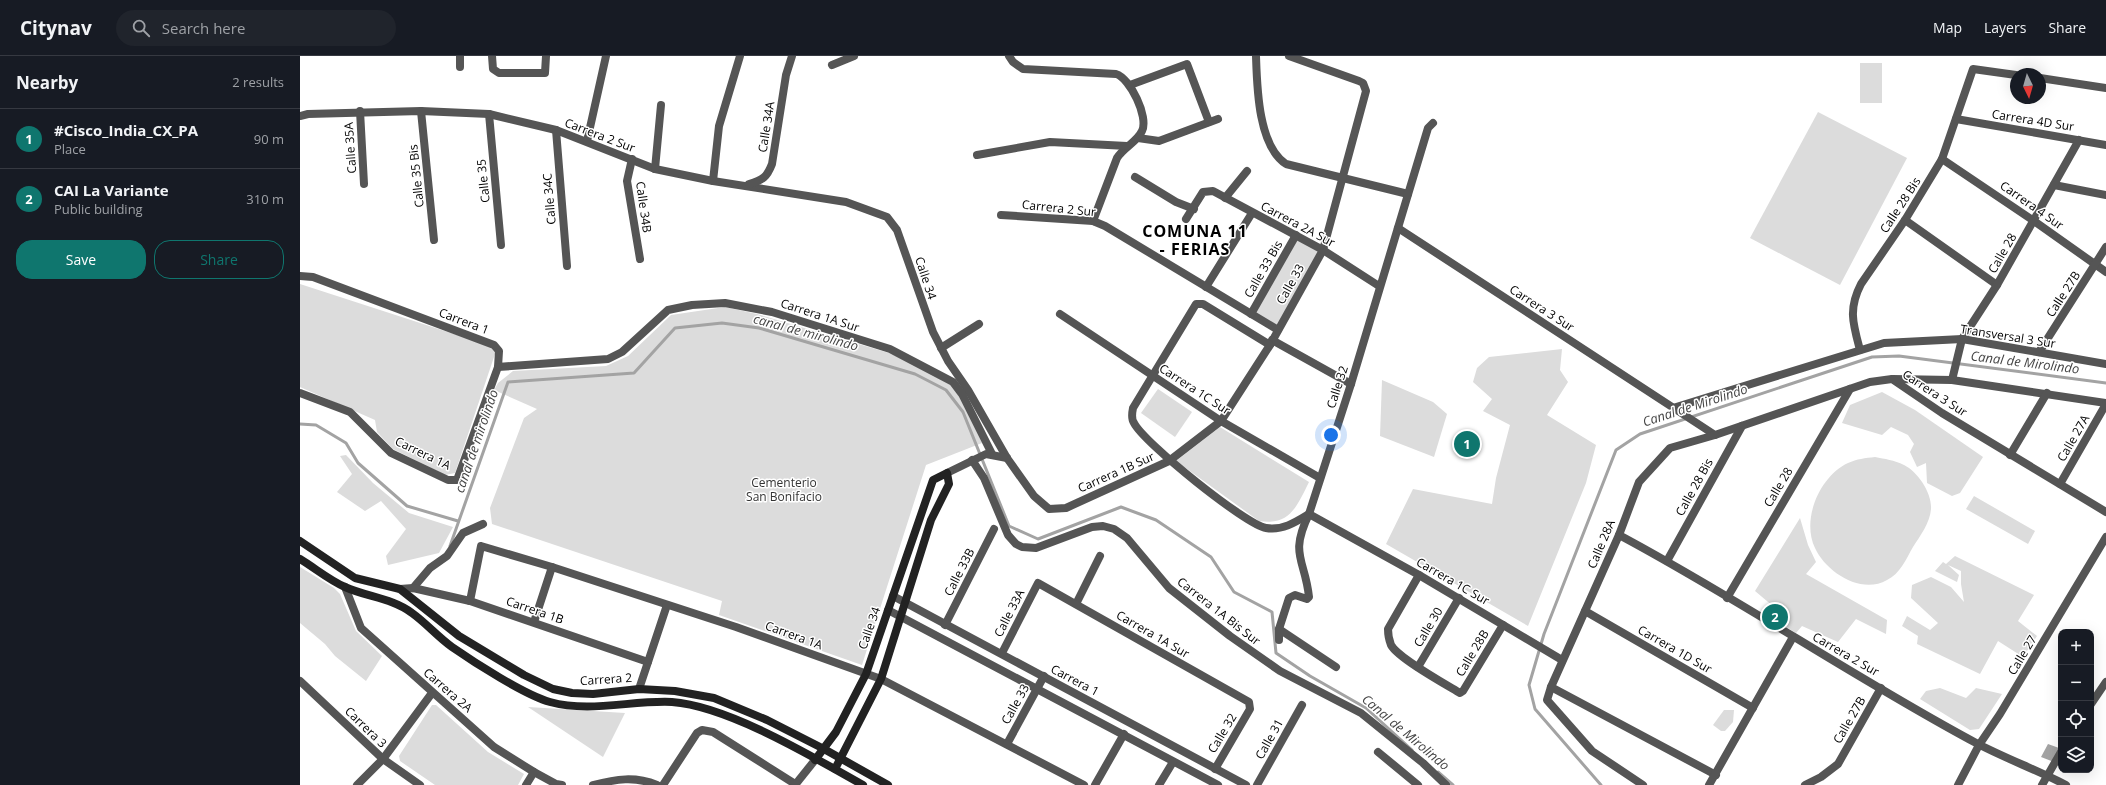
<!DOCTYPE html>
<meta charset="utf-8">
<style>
:root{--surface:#171b24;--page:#20242c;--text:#f1f3f6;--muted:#9ea1a6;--line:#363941;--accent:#0f766e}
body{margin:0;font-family:"Open Sans",sans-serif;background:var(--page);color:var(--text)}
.controls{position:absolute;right:12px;bottom:12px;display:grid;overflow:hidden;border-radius:8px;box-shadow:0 4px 16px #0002}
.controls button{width:36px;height:36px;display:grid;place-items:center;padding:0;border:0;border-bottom:1px solid var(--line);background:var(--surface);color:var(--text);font:20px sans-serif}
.compass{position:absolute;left:1710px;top:12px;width:36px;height:36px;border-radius:50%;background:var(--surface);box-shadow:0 4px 16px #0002;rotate:175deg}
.you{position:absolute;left:1031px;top:379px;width:14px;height:14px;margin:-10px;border:3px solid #fff;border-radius:50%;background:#1a73e8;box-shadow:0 0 0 6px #1a73e833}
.badge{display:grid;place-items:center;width:26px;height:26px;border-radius:50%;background:var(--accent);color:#fff;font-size:13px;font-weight:700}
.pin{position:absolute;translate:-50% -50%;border:2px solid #fff;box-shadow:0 1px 4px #0006}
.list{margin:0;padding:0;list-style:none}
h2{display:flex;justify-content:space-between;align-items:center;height:52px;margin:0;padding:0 16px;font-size:17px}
h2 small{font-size:13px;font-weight:400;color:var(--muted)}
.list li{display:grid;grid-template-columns:26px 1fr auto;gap:12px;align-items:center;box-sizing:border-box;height:60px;padding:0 16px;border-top:1px solid var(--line)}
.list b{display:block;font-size:15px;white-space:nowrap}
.list p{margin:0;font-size:13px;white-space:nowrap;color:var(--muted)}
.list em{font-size:13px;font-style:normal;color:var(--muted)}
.actions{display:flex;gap:8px;padding:12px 16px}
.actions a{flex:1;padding:9px 0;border:1px solid var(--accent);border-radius:16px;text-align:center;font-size:14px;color:var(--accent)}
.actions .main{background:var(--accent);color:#fff}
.icon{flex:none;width:22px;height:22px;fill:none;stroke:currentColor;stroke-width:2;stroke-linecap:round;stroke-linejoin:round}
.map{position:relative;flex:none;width:1806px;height:729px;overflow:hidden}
header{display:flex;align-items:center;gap:24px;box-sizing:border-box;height:56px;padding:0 20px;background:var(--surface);border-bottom:1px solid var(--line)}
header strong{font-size:19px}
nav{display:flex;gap:22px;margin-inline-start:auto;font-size:14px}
.search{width:280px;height:36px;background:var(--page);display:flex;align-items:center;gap:10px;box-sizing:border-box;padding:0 14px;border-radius:22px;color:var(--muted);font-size:15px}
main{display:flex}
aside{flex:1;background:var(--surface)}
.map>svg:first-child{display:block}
.green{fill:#dcdcdc}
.water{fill:#a3a3a3}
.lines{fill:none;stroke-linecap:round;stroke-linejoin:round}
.stream{stroke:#a3a3a3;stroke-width:3}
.street{stroke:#555;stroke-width:8}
.secondary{stroke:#222;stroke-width:8}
.labels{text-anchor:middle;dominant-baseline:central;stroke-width:3;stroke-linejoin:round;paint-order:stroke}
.street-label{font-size:12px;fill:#000;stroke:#fff}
.park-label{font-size:12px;fill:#333;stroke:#fff}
.water-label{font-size:13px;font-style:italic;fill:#444;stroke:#fff}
.district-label{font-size:16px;font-weight:bold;letter-spacing:1px;fill:#000;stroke:#fff}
</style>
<header>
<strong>Citynav</strong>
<div class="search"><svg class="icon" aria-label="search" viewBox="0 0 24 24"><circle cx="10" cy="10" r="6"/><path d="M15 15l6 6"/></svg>Search here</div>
<nav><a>Map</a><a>Layers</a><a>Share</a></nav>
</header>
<main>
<aside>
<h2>Nearby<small>2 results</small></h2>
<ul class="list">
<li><span class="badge">1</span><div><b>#Cisco_India_CX_PA</b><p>Place</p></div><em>90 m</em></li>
<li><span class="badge">2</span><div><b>CAI La Variante</b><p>Public building</p></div><em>310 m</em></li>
</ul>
<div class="actions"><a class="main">Save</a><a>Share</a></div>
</aside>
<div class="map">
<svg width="1806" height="729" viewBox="0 0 1806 729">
<rect width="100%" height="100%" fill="#fff"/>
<!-- green -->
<g class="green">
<rect x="1560" y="7" width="22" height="40"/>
<path d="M1518,56L1607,102L1540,229L1450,182Z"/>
<path d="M996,179L1023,194L978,274L951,258Z"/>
<path d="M0,228L191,290L196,295L155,417L145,419L93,393L77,376L75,364L0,331Z"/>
<path d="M425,251L457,258L589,297L636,319L651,328L658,339L682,387L626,409L562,609L419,559L422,545L192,468L190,452L224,362L237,353L194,334L198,327L213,315L306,310L328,300L371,259Z"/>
<path d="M1262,293L1260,314L1268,326L1247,359L1296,389L1286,427L1228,570L1086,488L1113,433L1192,448L1196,422L1210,369L1183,355L1192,343L1173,326L1177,312L1189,301Z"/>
<path d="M1082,324L1133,346L1147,358L1134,401L1080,380Z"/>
<path d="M858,333L892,356L875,381L841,357Z"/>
<path d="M1582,336L1615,354L1683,401L1660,437L1652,440L1627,427L1626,407L1617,411L1610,396L1614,388L1608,379L1591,371L1582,379L1542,367L1550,349Z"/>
<path d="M920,371L1009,426C997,450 990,470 959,465L876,405Z"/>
<path d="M46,399L73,427L109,457L153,471L139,497L88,509L86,500L106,473L81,445L65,455L37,436L52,418L40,400Z"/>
<path d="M1575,401C1585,403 1594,404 1604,409C1618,416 1632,437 1631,453C1630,467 1620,480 1613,491C1606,503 1600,518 1587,524C1561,539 1526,516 1515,492C1501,463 1520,420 1548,407C1557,403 1565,402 1575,401Z"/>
<path d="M1674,440L1735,475L1728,488L1666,453Z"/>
<path d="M1500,462L1508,489L1516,506L1506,518L1587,564L1586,578L1556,563L1538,586L1502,570L1496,577L1468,560L1474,551L1455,535Z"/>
<path d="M1655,500L1734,539L1718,565L1737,580L1723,601L1698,585L1680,618L1617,588L1618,580L1602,570L1607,560L1630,574L1638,567L1611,542L1612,529L1631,521L1651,531L1664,546L1661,528V515L1648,509L1659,519L1657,526L1635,515L1643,506L1646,508Z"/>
<path d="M0,511L34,532L40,538L56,575L82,600L66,625L35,600L25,588L0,567Z"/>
<path d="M1640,632L1666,642L1676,632L1702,638L1679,673L1670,674L1620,643L1626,635Z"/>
<path d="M132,649H136L188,696L224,718L218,729H135L100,705L99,700Z"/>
<path d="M228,651L325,657L303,701Z"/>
<path d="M1424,654H1434L1433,666L1425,675H1421L1413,669Z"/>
</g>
<!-- water -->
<path class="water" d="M1748,688L1759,692L1754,706L1741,701Z"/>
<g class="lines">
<!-- stream -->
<g class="stream">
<path d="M0,368L16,369L46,387L58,407L107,450L158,465"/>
<path d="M150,490L208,326L334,317L375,272L422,267L459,272L615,318L646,334L663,356L709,470L738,483L821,451L856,464L911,501L934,536L972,556L976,597L1010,620L1066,652L1112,694"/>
<path d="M1138,716L1153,729"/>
<path d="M1301,729L1235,653L1229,629L1244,578L1316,394L1340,378L1572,301L1599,300L1806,327"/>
</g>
<!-- street -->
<g class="street">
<path d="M160,0V11"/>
<path d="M192,0L193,13L199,17H245L246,0"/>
<path d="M709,0L713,6L723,13L816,18C830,22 849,61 842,75C837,86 824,91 817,102L793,165"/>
<path d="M956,0C957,30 958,90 986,108L1108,138"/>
<path d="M532,9L554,0"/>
<path d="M1740,22L1806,32"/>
<path d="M830,29L887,8L909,66"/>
<path d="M60,55L64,128"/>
<path d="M121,55L134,184"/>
<path d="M189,58L201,189"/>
<path d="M0,60L8,58L121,55L189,58L256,74L355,113L413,125L546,146L587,161L597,174L633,276L648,305L668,334L707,402L734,440L749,453L766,452L869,405L921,365L970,289L1023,194L1066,35L1063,27L1059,25L989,0"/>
<path d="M1656,63L1806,89"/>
<path d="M256,74L267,210"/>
<path d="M838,82L859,85L918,63"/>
<path d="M287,85L306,0"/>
<path d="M677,99L750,86L827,90"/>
<path d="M332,103L327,125L340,203"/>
<path d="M1642,103L1734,165L1806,216"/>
<path d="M355,113L361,49"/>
<path d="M835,121L876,146L894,153"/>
<path d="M413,125L419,70L440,0"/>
<path d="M449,128C463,124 467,121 472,108L486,19L492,0"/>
<path d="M1754,129L1806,139"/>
<path d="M925,142L947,115"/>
<path d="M701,159L793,165L805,170L978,274"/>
<path d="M886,163L903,136L913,135L1023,194L1079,230"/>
<path d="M1605,164L1697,229"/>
<path d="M1098,172L1415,379L1570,326L1592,323L1642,357L1806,456"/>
<path d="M0,220L13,221L194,289L199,295L198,311L308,303L322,296L368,254L392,249L425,247L472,256L590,293L653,326L662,338L692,398"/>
<path d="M906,231L952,157"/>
<path d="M760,258L921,365L1020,422"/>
<path d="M951,258L996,179"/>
<path d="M972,284L1051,328"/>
<path d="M970,289L903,248H896L833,352C832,357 831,363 834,367C844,387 946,469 966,472C982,475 996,466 1009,458L1119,519L1262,604"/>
<path d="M641,292L679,268"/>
<path d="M1560,294C1553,268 1548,253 1561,228L1605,164L1642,103L1673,13L1716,19"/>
<path d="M1739,296L1806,191"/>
<path d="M1593,323L1652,324L1806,347"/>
<path d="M1652,324L1662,283L1697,229L1779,84"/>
<path d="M0,337L50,356L91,397L148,424H157L198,311"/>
<path d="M1373,352L1584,287L1662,283L1806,308"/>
<path d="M1710,399L1747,337"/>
<path d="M672,404L684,422L708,479L716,488L722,491L736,492L792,471L803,470L814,473L827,482L869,532L930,580L980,615L1061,657L1123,707L1146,729"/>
<path d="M647,417L686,398L707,402"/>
<path d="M1760,428L1806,348"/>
<path d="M1319,479C1441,544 1556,623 1678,688C1707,703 1737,714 1766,729"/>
<path d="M1367,505L1442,370"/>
<path d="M1119,519L1088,573C1088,578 1089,584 1091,589C1098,602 1145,628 1160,637L1163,635L1203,569"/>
<path d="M45,531L61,572L194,691L234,716L256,728L262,729"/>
<path d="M113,532L130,512L147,500L163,477L183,468"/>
<path d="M100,533L113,532L170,545L348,606"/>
<path d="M593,540L946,729"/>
<path d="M1427,542L1550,333"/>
<path d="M170,545L181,490L252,511L436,571L581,623L784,729"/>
<path d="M776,548L800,500"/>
<path d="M588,554L918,729"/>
<path d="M1285,555L1453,652"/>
<path d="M234,566L252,511"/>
<path d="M645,569L694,473"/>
<path d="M979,573L1036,611"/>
<path d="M979,584V573L989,542L995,539L1007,543L1009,541C1005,503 989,499 1009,458L1051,328L1128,72L1133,67"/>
<path d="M702,597L738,527L949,646L950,653L915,713"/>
<path d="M1118,611L1159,542"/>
<path d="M0,625L83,703L120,729"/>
<path d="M1251,631L1416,719"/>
<path d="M339,633L367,549"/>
<path d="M1791,648L1806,626"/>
<path d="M707,688L744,620"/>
<path d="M1078,696L1118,729"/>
<path d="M57,729L83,703L132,637"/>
<path d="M226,729L234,716"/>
<path d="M293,729C316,723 335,720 357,729"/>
<path d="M363,729L397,677L402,674L413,676L495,728"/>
<path d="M495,729L515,704"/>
<path d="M795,729L824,678"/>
<path d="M859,729L873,706"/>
<path d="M957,729L1002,649"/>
<path d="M1343,729L1292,695L1247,644L1251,631L1319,479L1339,426L1370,392L1415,379"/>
<path d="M1409,729L1493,581"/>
<path d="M1505,729L1521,721L1538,708L1581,632"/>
<path d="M1658,729L1679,689L1700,658L1806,481"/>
<path d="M1742,729L1761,696"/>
</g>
<!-- secondary -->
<g class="secondary">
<path d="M0,485L55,522L100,533L159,580L224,619L253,633L272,637L293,638L339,633L375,635L414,642L467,664L524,693L588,729"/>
<path d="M0,503C15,512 29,524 45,531C67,541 92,542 112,557C126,567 138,581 152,591C175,607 225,639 250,646C290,657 332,644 372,646C428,650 513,701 563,729"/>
<path d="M515,704L536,676L566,618L633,424L647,417L649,428L631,464L581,623L535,713"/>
</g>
</g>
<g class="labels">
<!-- street labels -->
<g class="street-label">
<text transform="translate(1733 64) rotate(9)">Carrera 4D Sur</text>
<text transform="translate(466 71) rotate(-81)">Calle 34A</text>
<text transform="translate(300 79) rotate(21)">Carrera 2 Sur</text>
<text transform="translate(50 92) rotate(-94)">Calle 35A</text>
<text transform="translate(116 120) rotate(-96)">Calle 35 Bis</text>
<text transform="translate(183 125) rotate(-96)">Calle 35</text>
<text transform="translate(249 143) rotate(-95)">Calle 34C</text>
<text transform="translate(1600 149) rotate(-57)">Calle 28 Bis</text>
<text transform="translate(1732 149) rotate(35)">Carrera 4 Sur</text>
<text transform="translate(344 151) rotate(82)">Calle 34B</text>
<text transform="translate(759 152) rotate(6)">Carrera 2 Sur</text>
<text transform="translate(998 168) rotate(28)">Carrera 2A Sur</text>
<text transform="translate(1702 197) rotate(-60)">Calle 28</text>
<text transform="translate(963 213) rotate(-60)">Calle 33 Bis</text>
<text transform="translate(626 222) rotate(72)">Calle 34</text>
<text transform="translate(990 228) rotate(-61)">Calle 33</text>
<text transform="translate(1763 238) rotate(-57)">Calle 27B</text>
<text transform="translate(1242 252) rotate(33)">Carrera 3 Sur</text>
<text transform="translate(520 259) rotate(18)">Carrera 1A Sur</text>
<text transform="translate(164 265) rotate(21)">Carrera 1</text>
<text transform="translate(1708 280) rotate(9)">Transversal 3 Sur</text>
<text transform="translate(1037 331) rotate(-72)">Calle 32</text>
<text transform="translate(895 333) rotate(33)">Carrera 1C Sur</text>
<text transform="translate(1635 337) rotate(33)">Carrera 3 Sur</text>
<text transform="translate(1773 382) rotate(-60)">Calle 27A</text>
<text transform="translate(123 397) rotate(26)">Carrera 1A</text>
<text transform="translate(816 416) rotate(-24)">Carrera 1B Sur</text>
<text transform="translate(1394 431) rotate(-61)">Calle 28 Bis</text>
<text transform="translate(1478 431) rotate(-59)">Calle 28</text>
<text transform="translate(1301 488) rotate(-67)">Calle 28A</text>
<text transform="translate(659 516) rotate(-63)">Calle 33B</text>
<text transform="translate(1153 525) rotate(30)">Carrera 1C Sur</text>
<text transform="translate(235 554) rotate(19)">Carrera 1B</text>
<text transform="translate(919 555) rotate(38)">Carrera 1A Bis Sur</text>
<text transform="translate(709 557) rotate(-63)">Calle 33A</text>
<text transform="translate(1128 571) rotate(-59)">Calle 30</text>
<text transform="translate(569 572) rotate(-71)">Calle 34</text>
<text transform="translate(853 578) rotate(30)">Carrera 1A Sur</text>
<text transform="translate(494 579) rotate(20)">Carrera 1A</text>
<text transform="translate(1375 593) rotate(30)">Carrera 1D Sur</text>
<text transform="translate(1172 597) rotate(-59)">Calle 28B</text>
<text transform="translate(1546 598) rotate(30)">Carrera 2 Sur</text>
<text transform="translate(1722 599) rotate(-59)">Calle 27</text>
<text transform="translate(306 623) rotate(-4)">Carrera 2</text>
<text transform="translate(775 624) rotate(28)">Carrera 1</text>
<text transform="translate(148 634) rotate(41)">Carrera 2A</text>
<text transform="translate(715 648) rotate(-61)">Calle 33</text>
<text transform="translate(1549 664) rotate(-60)">Calle 27B</text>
<text transform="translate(66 671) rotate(44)">Carrera 3</text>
<text transform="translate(922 677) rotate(-59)">Calle 32</text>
<text transform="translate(969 683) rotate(-61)">Calle 31</text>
</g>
<!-- park labels -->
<g class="park-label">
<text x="484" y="426">Cementerio<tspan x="484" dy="14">San Bonifacio</tspan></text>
</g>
<!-- water labels -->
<g class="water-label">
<text transform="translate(506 276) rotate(15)">canal de mirolindo</text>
<text transform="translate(1725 306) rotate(7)">Canal de Mirolindo</text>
<text transform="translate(1395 349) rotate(-18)">Canal de Mirolindo</text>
<text transform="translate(176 385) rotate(-71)">canal de mirolindo</text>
<text transform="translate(1106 676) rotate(40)">Canal de Mirolindo</text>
</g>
<!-- district labels -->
<g class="district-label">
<text x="895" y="175">COMUNA 11<tspan x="895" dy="18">- FERIAS</tspan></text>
</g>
</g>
</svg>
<div class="controls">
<button>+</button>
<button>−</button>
<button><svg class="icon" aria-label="locate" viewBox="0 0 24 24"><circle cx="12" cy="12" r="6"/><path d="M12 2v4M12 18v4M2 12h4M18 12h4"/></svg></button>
<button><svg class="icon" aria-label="layers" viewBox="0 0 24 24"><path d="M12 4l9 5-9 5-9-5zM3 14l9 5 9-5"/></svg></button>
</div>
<svg class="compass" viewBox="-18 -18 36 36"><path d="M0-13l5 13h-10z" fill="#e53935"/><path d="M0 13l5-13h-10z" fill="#9ea1a6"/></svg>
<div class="you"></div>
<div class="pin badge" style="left:1167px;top:388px">1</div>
<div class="pin badge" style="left:1475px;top:561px">2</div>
</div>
</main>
